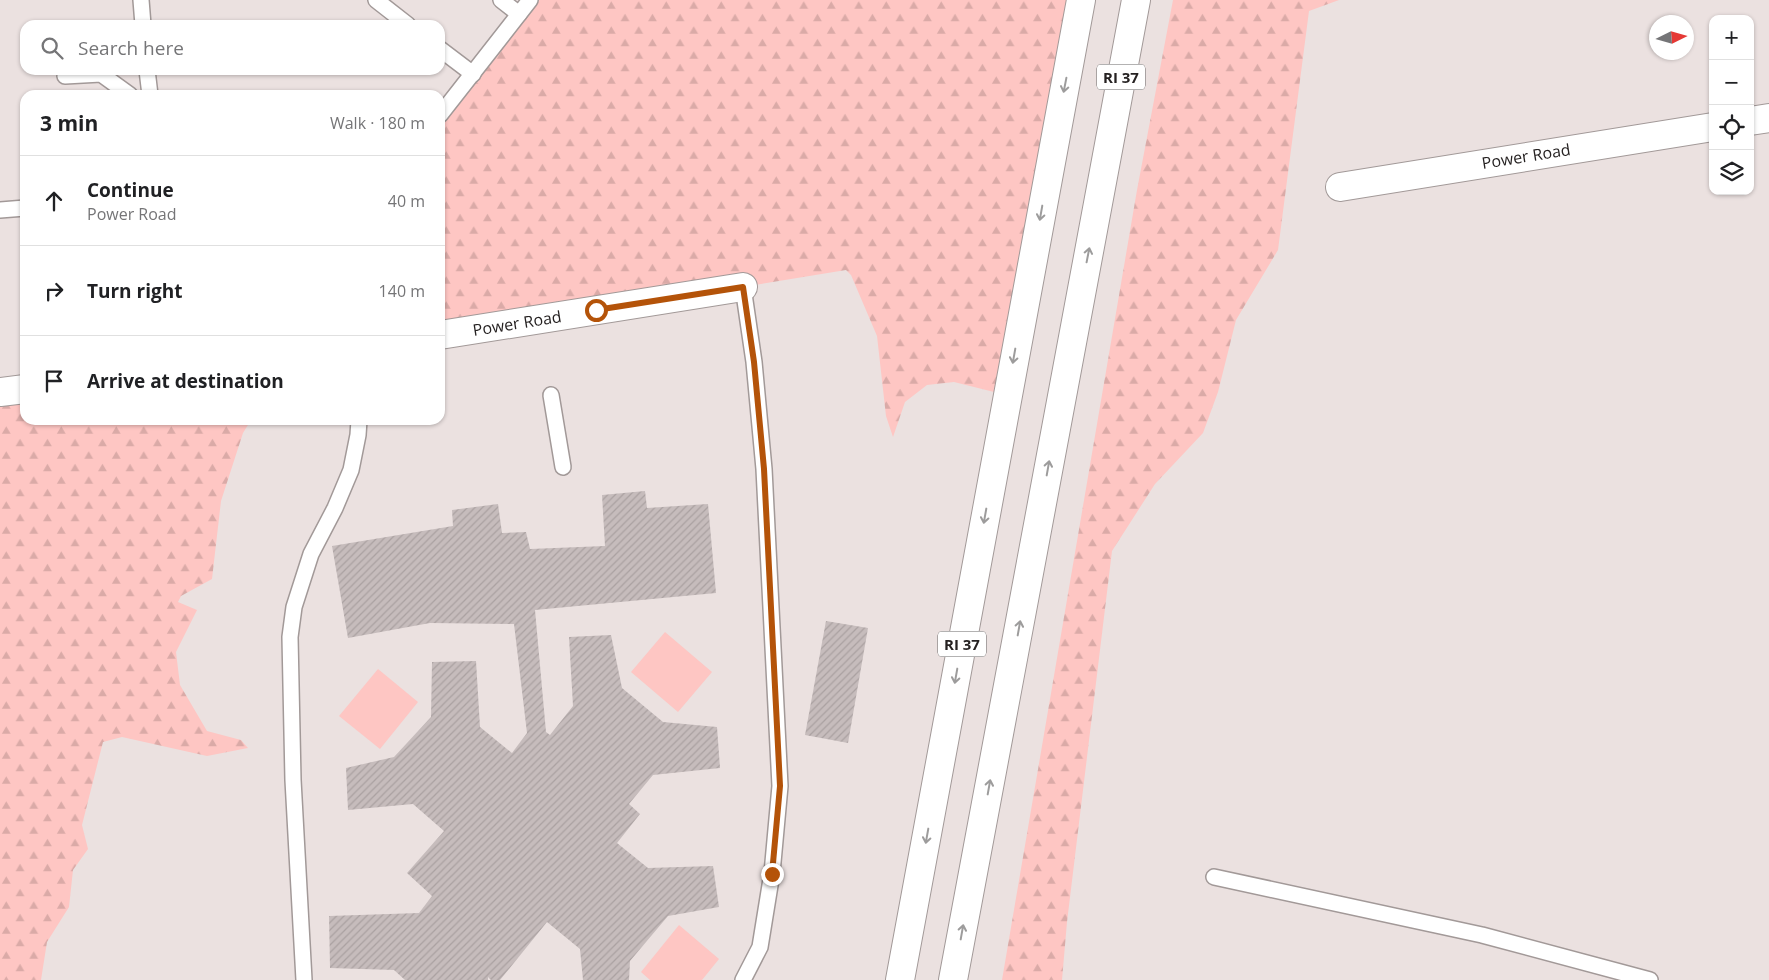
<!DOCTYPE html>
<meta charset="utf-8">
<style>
:root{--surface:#fff;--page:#f6f6f6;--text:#202124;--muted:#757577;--line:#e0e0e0}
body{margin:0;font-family:"Open Sans",sans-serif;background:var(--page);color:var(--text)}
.controls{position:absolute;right:15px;top:15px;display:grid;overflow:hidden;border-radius:10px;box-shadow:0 1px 4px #0004}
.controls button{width:45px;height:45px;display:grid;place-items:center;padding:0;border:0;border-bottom:1px solid var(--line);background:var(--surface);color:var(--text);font:25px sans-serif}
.compass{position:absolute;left:1649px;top:15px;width:45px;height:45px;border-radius:50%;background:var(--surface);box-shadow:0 1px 4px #0004;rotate:85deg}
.stop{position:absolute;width:15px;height:15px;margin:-11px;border:4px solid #b45309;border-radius:50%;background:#fff}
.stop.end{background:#b45309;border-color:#fff;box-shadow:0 1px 5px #0008}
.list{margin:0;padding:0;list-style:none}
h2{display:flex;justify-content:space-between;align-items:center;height:65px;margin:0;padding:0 20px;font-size:21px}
h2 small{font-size:16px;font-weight:400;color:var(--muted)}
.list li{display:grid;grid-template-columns:32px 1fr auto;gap:15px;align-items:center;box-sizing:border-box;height:90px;padding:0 20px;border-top:1px solid var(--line)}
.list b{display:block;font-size:19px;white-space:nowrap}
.list p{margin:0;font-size:16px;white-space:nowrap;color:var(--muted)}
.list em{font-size:16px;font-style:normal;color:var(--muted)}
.icon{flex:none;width:28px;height:28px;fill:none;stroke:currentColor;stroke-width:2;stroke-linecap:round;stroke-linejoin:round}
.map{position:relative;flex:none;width:1769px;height:980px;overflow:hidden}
.search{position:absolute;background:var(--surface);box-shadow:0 1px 4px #0004;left:20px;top:20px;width:425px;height:55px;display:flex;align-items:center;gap:12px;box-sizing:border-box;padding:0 18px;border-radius:15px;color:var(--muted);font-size:19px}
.panel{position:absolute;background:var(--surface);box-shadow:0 1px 4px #0004;left:20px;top:90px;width:425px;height:335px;border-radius:15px}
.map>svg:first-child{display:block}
.green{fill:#fec6c3}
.forest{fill:url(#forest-firs)}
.building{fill:url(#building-hatch)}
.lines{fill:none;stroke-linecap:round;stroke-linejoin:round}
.service-casing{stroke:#a29998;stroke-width:18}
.minor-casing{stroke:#a29998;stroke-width:30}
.motorway-casing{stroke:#a29998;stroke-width:30}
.service{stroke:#fff;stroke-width:15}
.minor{stroke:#fff;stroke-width:28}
.motorway{stroke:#fff;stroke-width:28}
.oneway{stroke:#9d9c9c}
.route{stroke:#b45309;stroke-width:6}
.labels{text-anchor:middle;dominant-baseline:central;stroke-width:4;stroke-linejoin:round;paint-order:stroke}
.shield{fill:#fff;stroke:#676464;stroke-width:1}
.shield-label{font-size:15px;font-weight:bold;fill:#262222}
.street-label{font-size:16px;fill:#262222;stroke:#fff}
</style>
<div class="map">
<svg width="1769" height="980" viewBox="0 0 1769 980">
<defs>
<pattern id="forest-firs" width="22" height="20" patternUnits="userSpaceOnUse" patternTransform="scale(1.25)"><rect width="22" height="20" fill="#fec6c3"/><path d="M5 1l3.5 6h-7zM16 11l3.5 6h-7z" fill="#daaaa7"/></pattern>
<pattern id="building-hatch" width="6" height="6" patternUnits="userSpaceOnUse" patternTransform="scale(1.25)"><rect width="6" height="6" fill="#c6bcbc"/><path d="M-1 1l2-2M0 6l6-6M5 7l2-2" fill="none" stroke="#aaa1a1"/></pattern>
</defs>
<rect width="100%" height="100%" fill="#ebe1e0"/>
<!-- green -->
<g class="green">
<path d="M665,632L712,672L678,712L631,672Z"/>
<path d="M378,669L418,702L380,749L339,716Z"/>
<path d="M679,925L719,959L702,980H650L641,972Z"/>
</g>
<!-- forest -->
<g class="forest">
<path d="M534,0H1078L1002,394L954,382L927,385L905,402L893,437L886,416L877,336L851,275L846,270L440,337V117Z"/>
<path d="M1173,0H1339L1309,11L1278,250L1236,320L1218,392L1203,433L1155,484L1112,551L1067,922L1062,980H1002L1137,190Z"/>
<path d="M25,391V420H251L243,433L221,501L212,579L181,596L178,602L197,610L176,652L180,685L207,731L241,740L248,748L207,756L122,737L103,742L82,825L88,849L73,870L69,907L47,942L41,980H0V394Z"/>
</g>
<!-- building -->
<g class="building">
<path d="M645,491L647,508L708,504L716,593L535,610L546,732L550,735L573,706L569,637L611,635L622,688L663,722L717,727L720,768L653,775L629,804L640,814L617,843L648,868L713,866L719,907L668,916L630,961L629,980H583L580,949L547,922L500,980H491L488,977V980H405L394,970L330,968L329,916L419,913L432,896L407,873L444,831L413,804L348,810L346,768L394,757L431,717L432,662L476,661L480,727L512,753L527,733L514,624L430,623L348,638L332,546L453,526L452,510L498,504L502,533L526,532L530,549L605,546L602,495Z"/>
<path d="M826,621L868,628L848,743L805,735Z"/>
</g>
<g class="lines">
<defs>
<g id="service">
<path d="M141,0L143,25"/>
<path d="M376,0L408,25"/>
<path d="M501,0L519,14"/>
<path d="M440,49L473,74"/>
<path d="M147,70L150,95"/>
<path d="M65,76L101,74L130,95"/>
<path d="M440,115L530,0"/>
<path d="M0,210L25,208"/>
<path d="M551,395L563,467"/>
<path d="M1214,877L1482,935L1650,980"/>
<path d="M304,980L293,780L290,637L294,607L311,554L335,508L351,470L358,435L359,420"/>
<path d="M743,980L760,947L772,873L780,786L764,469L754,362L743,287"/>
</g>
<g id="minor">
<path d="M1750,121L1769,118"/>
<path d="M1340,187L1713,127"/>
<path d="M440,335L743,287"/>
<path d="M0,392L25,389"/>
</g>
<g id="motorway">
<path d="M900,980L1081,0"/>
<path d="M953,980L1136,0"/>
</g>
</defs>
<!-- service casing -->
<use href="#service" class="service-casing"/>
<!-- minor casing -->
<use href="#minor" class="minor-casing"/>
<!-- motorway casing -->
<use href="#motorway" class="motorway-casing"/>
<!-- service -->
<use href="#service" class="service"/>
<!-- minor -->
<use href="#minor" class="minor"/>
<!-- motorway -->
<use href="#motorway" class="motorway"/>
</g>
<!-- one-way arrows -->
<defs><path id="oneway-shaft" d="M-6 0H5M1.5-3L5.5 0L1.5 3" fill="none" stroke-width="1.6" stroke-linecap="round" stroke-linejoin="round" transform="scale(1.25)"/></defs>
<g class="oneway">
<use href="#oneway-shaft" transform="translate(1065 85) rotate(101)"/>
<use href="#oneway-shaft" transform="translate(1041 213) rotate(100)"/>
<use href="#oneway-shaft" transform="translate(1088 255) rotate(-79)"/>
<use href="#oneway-shaft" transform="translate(1014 356) rotate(100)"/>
<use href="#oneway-shaft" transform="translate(1048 468) rotate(-80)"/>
<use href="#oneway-shaft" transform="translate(985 516) rotate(100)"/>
<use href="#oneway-shaft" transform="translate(1019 628) rotate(-80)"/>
<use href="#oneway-shaft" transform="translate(956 676) rotate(100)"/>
<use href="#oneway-shaft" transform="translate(989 787) rotate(-80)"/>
<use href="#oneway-shaft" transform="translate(927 836) rotate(100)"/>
<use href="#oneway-shaft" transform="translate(962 932) rotate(-80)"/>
</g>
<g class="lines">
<!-- route -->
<path class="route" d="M596,310L743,287L754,362L764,469L780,786L772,874"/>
</g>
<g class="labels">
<!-- shield labels -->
<g class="shield">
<rect x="1097" y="64.5" width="48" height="25" rx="4"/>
<rect x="938" y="631.5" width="48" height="25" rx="4"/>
</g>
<g class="shield-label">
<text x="1121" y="77">RI 37</text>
<text x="962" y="644">RI 37</text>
</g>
<!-- street labels -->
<g class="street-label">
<text transform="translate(1526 156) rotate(-9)">Power Road</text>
<text transform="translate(517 323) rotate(-9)">Power Road</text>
</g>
</g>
</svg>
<div class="controls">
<button>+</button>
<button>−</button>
<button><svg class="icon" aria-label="locate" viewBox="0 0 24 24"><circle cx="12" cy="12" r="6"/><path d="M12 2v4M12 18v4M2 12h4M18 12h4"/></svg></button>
<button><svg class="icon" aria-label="layers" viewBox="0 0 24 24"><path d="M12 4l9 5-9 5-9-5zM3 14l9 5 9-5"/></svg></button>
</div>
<svg class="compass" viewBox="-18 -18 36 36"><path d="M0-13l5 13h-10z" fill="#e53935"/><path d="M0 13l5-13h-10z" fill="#757577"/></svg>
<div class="stop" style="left:596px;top:310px"></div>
<div class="stop end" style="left:772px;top:874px"></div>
<div class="search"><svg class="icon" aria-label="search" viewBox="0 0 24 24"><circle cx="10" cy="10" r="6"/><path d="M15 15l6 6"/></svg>Search here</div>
<section class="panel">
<h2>3 min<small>Walk · 180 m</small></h2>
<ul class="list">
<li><svg class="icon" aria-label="ahead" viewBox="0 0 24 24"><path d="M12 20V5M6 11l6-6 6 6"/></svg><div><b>Continue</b><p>Power Road</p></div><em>40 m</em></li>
<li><svg class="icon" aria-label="right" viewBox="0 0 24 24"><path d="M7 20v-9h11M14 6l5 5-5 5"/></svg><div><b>Turn right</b></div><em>140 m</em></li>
<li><svg class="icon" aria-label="arrive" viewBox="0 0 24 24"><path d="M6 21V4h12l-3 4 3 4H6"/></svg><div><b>Arrive at destination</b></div></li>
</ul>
</section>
</div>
